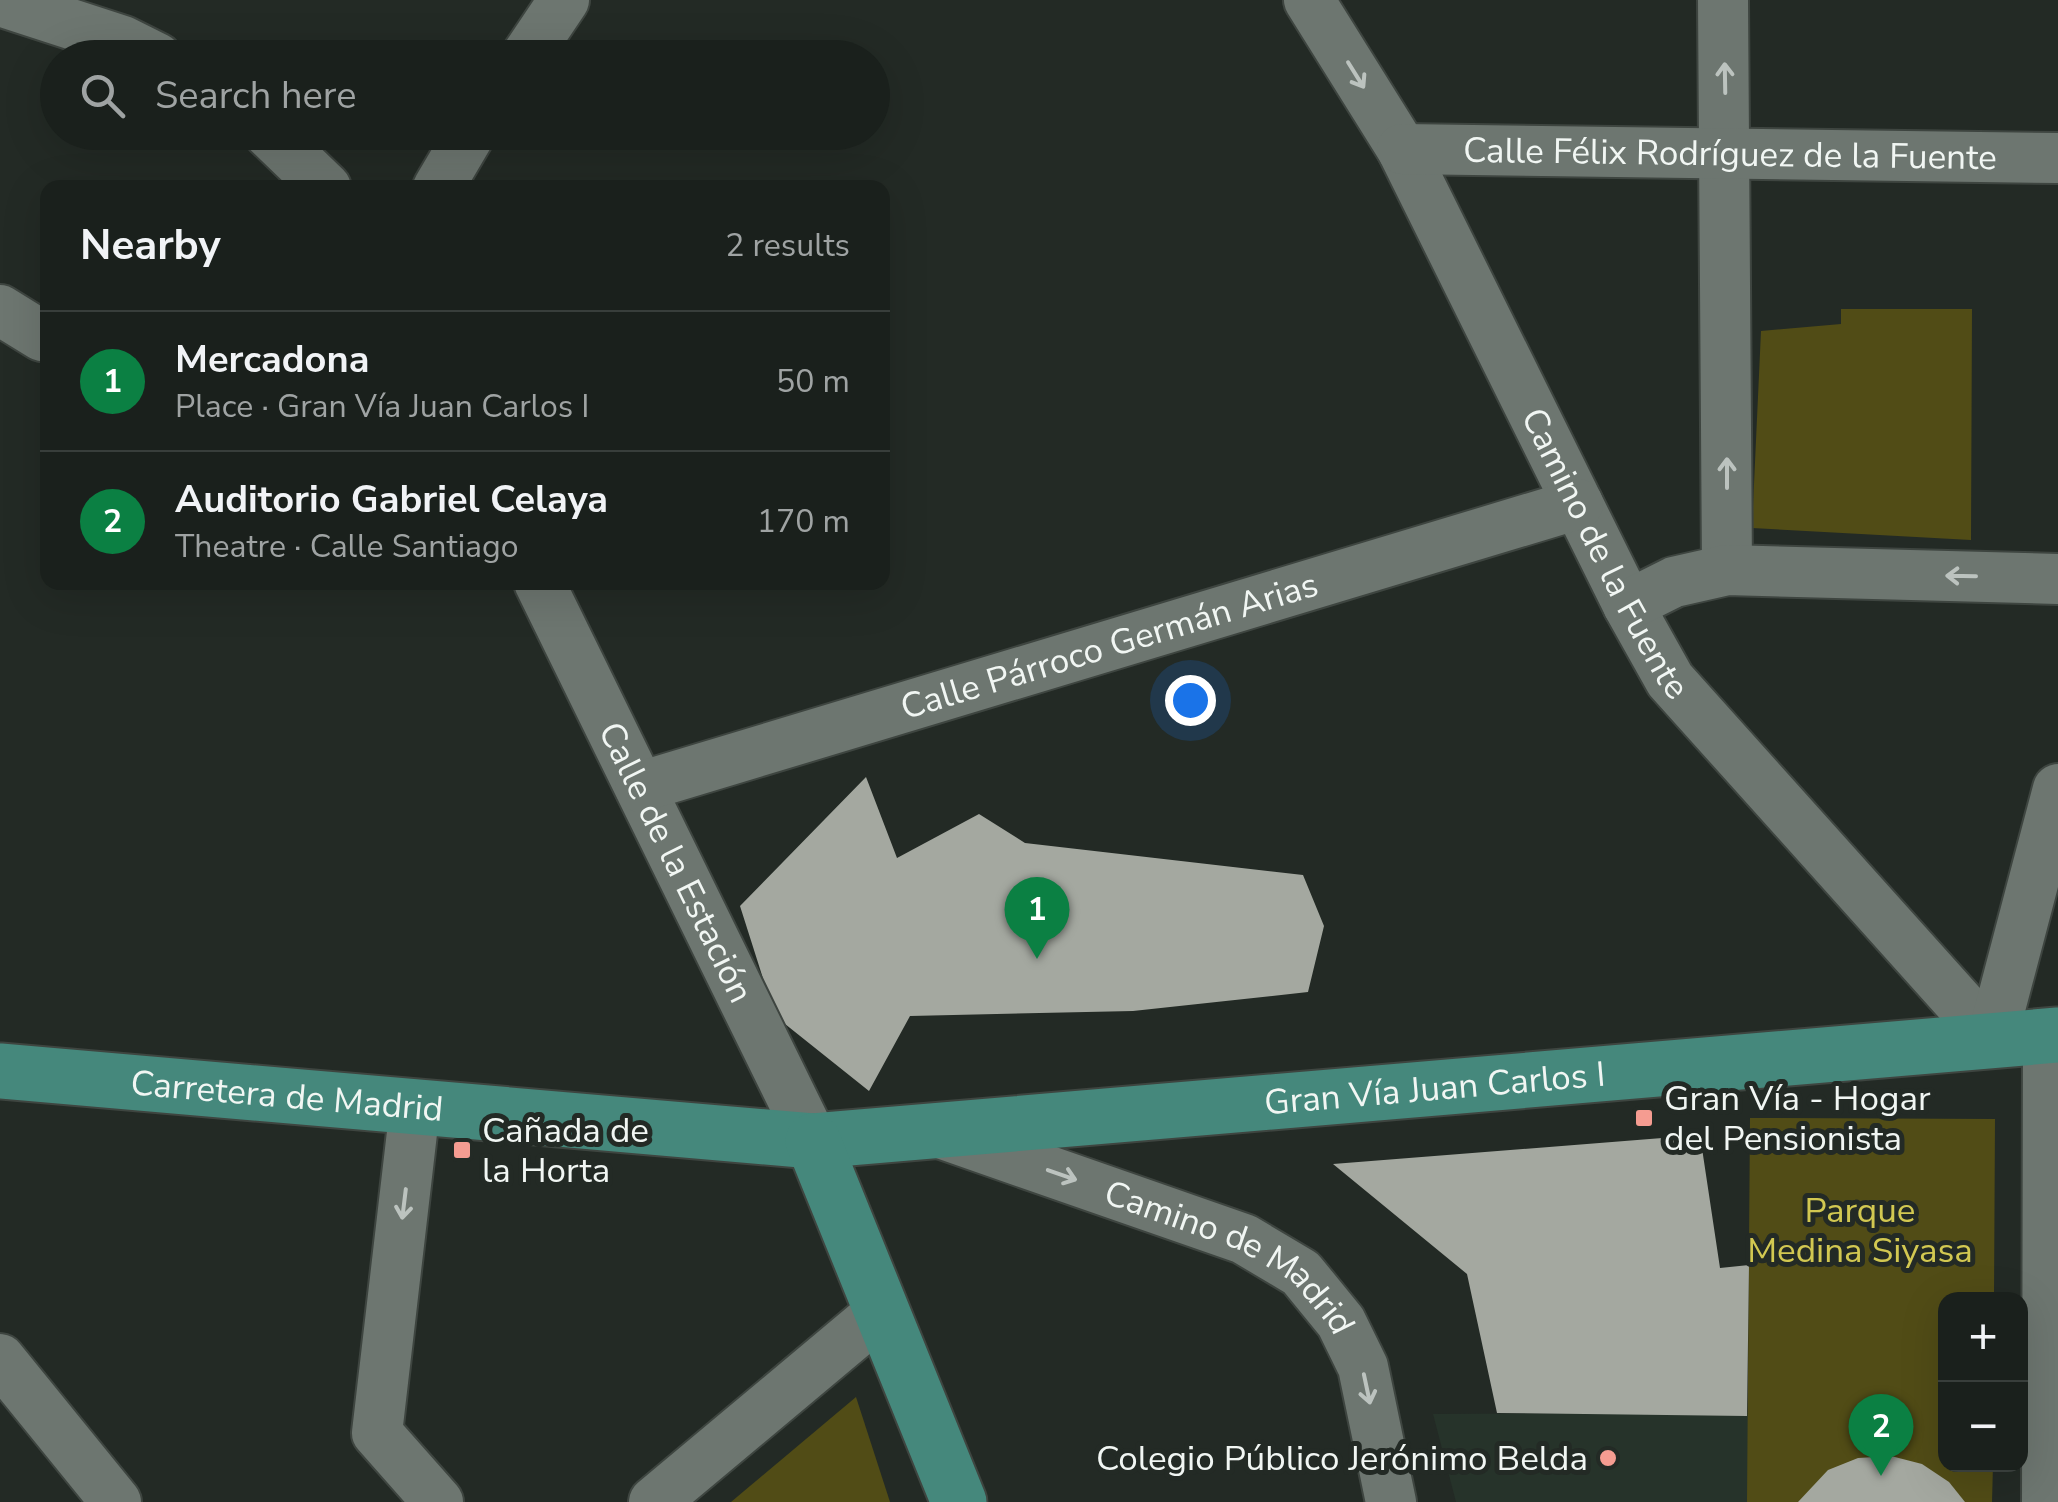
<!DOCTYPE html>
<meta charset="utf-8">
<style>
:root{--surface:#1a201c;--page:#232825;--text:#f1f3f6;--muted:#9fa3a3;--line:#383e3b;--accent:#0b8043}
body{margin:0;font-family:"Nunito Sans",sans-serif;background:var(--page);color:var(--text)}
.controls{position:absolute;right:30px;bottom:30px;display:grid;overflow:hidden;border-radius:20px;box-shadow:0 10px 40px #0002}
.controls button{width:90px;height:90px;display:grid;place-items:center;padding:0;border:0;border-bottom:2px solid var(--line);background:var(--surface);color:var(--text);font:50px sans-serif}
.you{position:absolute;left:1190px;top:700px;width:35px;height:35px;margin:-25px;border:8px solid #fff;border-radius:50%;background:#1a73e8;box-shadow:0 0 0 15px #1a73e833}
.badge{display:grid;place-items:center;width:65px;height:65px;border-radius:50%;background:var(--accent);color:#fff;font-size:32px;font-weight:700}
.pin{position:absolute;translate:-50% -82px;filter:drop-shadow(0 2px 5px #0008)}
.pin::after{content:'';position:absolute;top:52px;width:35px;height:30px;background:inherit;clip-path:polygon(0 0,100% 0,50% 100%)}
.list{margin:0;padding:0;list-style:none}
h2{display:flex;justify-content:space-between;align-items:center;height:130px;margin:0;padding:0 40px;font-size:42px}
h2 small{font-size:32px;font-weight:400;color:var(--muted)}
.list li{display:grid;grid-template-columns:65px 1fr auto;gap:30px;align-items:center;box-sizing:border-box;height:140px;padding:0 40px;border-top:2px solid var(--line)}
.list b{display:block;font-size:38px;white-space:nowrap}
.list p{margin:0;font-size:32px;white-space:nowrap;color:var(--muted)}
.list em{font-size:32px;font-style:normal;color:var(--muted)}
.icon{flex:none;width:55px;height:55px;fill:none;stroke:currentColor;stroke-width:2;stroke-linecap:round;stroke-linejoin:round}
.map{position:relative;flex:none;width:2058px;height:1502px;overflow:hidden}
.search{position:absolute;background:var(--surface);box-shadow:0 10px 40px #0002;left:40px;top:40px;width:850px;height:110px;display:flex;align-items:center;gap:25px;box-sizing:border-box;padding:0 35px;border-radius:55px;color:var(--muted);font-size:38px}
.panel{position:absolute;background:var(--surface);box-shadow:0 10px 40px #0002;left:40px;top:180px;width:850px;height:410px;border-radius:20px}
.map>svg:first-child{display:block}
.built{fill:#26332a}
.green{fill:#514c16}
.building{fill:#a4a8a0}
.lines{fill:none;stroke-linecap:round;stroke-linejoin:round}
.minor-casing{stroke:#3e4540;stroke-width:54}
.major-casing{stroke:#3e4540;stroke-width:59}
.minor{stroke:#6d7670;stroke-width:50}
.major{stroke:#45887c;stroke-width:55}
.oneway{stroke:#bcc3bf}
.poi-dot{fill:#f59c91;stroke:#232a25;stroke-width:4}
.labels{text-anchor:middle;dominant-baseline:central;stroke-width:10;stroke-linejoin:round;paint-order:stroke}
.street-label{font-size:35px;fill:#f1f6f3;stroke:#232a25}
.poi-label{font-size:35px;fill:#f1f6f3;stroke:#232a25;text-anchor:start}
.park-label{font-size:35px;fill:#d2c851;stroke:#232a25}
</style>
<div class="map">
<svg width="2058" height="1502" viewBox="0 0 2058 1502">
<rect width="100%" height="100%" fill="#232a25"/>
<!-- built -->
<path class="built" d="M1774,1412L1769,1502H1456L1433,1414Z"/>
<!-- green -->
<g class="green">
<path d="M1841,309H1972L1971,540L1752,528L1761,331L1841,324Z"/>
<path d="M1750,1118L1995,1119L1994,1299L1946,1300V1464L1993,1465L1992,1502H1747Z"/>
<path d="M856,1397L890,1502H731Z"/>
</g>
<!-- building -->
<g class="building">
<path d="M866,777L897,858L979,814L1025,843L1303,875L1324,926L1308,992L1133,1011L910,1016L869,1091L775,1016L740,906Z"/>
<path d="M1700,1135L1720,1268L1749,1265L1747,1416L1497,1413L1467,1274L1333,1164Z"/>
<path d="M1891,1456L1922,1464L1949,1482L1965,1502H1798L1828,1470L1858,1458Z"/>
</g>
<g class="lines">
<defs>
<g id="minor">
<path id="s1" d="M1309,0L1402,149L1628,605L1670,680L1992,1039"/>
<path d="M1723,0L1727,570"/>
<path d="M0,1L123,41L157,58"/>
<path d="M525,58L564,0"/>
<path d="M268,132L326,188"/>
<path id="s2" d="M1402,149L2058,158"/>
<path d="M438,188L471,132"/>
<path d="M0,310L42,336"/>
<path id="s3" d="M539,582L813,1141"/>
<path d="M1628,605L1674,582L1727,570L2058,579"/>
<path id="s4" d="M640,787L1578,504"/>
<path d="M1992,1039L2058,789"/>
<path d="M415,1107L377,1433L438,1502"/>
<path id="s5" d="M937,1132L1244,1239L1301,1273L1341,1322L1363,1367L1391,1502"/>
<path d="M0,1359L116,1502"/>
<path d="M654,1502L882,1311"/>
<path d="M2047,1502L2048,1035"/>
</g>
<g id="major">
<path id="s6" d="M0,1071L813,1141L2058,1035"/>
<path d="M813,1141L959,1502"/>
</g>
</defs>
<!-- minor casing -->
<use href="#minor" class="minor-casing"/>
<!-- major casing -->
<use href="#major" class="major-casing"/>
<!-- minor -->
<use href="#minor" class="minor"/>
<!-- major -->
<use href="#major" class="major"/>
</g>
<!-- one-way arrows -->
<defs><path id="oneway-shaft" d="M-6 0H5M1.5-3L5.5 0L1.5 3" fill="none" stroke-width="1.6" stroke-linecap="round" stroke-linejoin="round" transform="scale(2.5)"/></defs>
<g class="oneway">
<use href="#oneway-shaft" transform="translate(1356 75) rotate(58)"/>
<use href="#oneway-shaft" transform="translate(1725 78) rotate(-91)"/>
<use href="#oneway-shaft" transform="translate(1727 473) rotate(-90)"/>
<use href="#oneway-shaft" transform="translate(1961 576) rotate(-179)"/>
<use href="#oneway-shaft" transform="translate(1062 1175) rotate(19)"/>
<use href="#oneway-shaft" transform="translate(404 1204) rotate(97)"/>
<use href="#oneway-shaft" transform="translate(1367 1389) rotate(78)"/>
</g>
<!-- markers -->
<g class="poi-dot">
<rect x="1634" y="1108" width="20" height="20" rx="5"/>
<rect x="452" y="1140" width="20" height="20" rx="5"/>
<circle cx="1608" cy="1458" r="10"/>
</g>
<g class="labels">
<!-- street labels -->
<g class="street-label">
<text stroke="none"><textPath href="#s2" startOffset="328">Calle Félix Rodríguez de la Fuente</textPath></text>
<text stroke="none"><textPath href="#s1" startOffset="628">Camino de la Fuente</textPath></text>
<text stroke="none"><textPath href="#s4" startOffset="490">Calle Párroco Germán Arias</textPath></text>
<text stroke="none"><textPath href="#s3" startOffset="312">Calle de la Estación</textPath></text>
<text stroke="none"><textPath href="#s6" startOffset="1440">Gran Vía Juan Carlos I</textPath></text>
<text stroke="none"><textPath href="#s6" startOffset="288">Carretera de Madrid</textPath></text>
<text stroke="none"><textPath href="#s5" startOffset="322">Camino de Madrid</textPath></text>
</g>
<!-- poi labels -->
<g class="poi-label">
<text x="1664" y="1098">Gran Vía - Hogar<tspan x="1664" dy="40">del Pensionista</tspan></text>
<text x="482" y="1130">Cañada de<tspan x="482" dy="40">la Horta</tspan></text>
<text x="1588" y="1458" text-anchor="end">Colegio Público Jerónimo Belda</text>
</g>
<!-- park labels -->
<g class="park-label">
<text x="1860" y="1210">Parque<tspan x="1860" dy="40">Medina Siyasa</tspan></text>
</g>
</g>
</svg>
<div class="controls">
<button>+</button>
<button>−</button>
</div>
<div class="you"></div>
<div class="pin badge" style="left:1037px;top:959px">1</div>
<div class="pin badge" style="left:1881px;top:1476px">2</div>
<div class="search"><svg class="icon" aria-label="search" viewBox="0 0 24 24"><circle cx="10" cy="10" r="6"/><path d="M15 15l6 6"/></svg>Search here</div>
<section class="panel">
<h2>Nearby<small>2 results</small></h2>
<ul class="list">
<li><span class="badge">1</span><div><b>Mercadona</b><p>Place · Gran Vía Juan Carlos I</p></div><em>50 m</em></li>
<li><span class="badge">2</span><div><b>Auditorio Gabriel Celaya</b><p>Theatre · Calle Santiago</p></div><em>170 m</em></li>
</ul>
</section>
</div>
